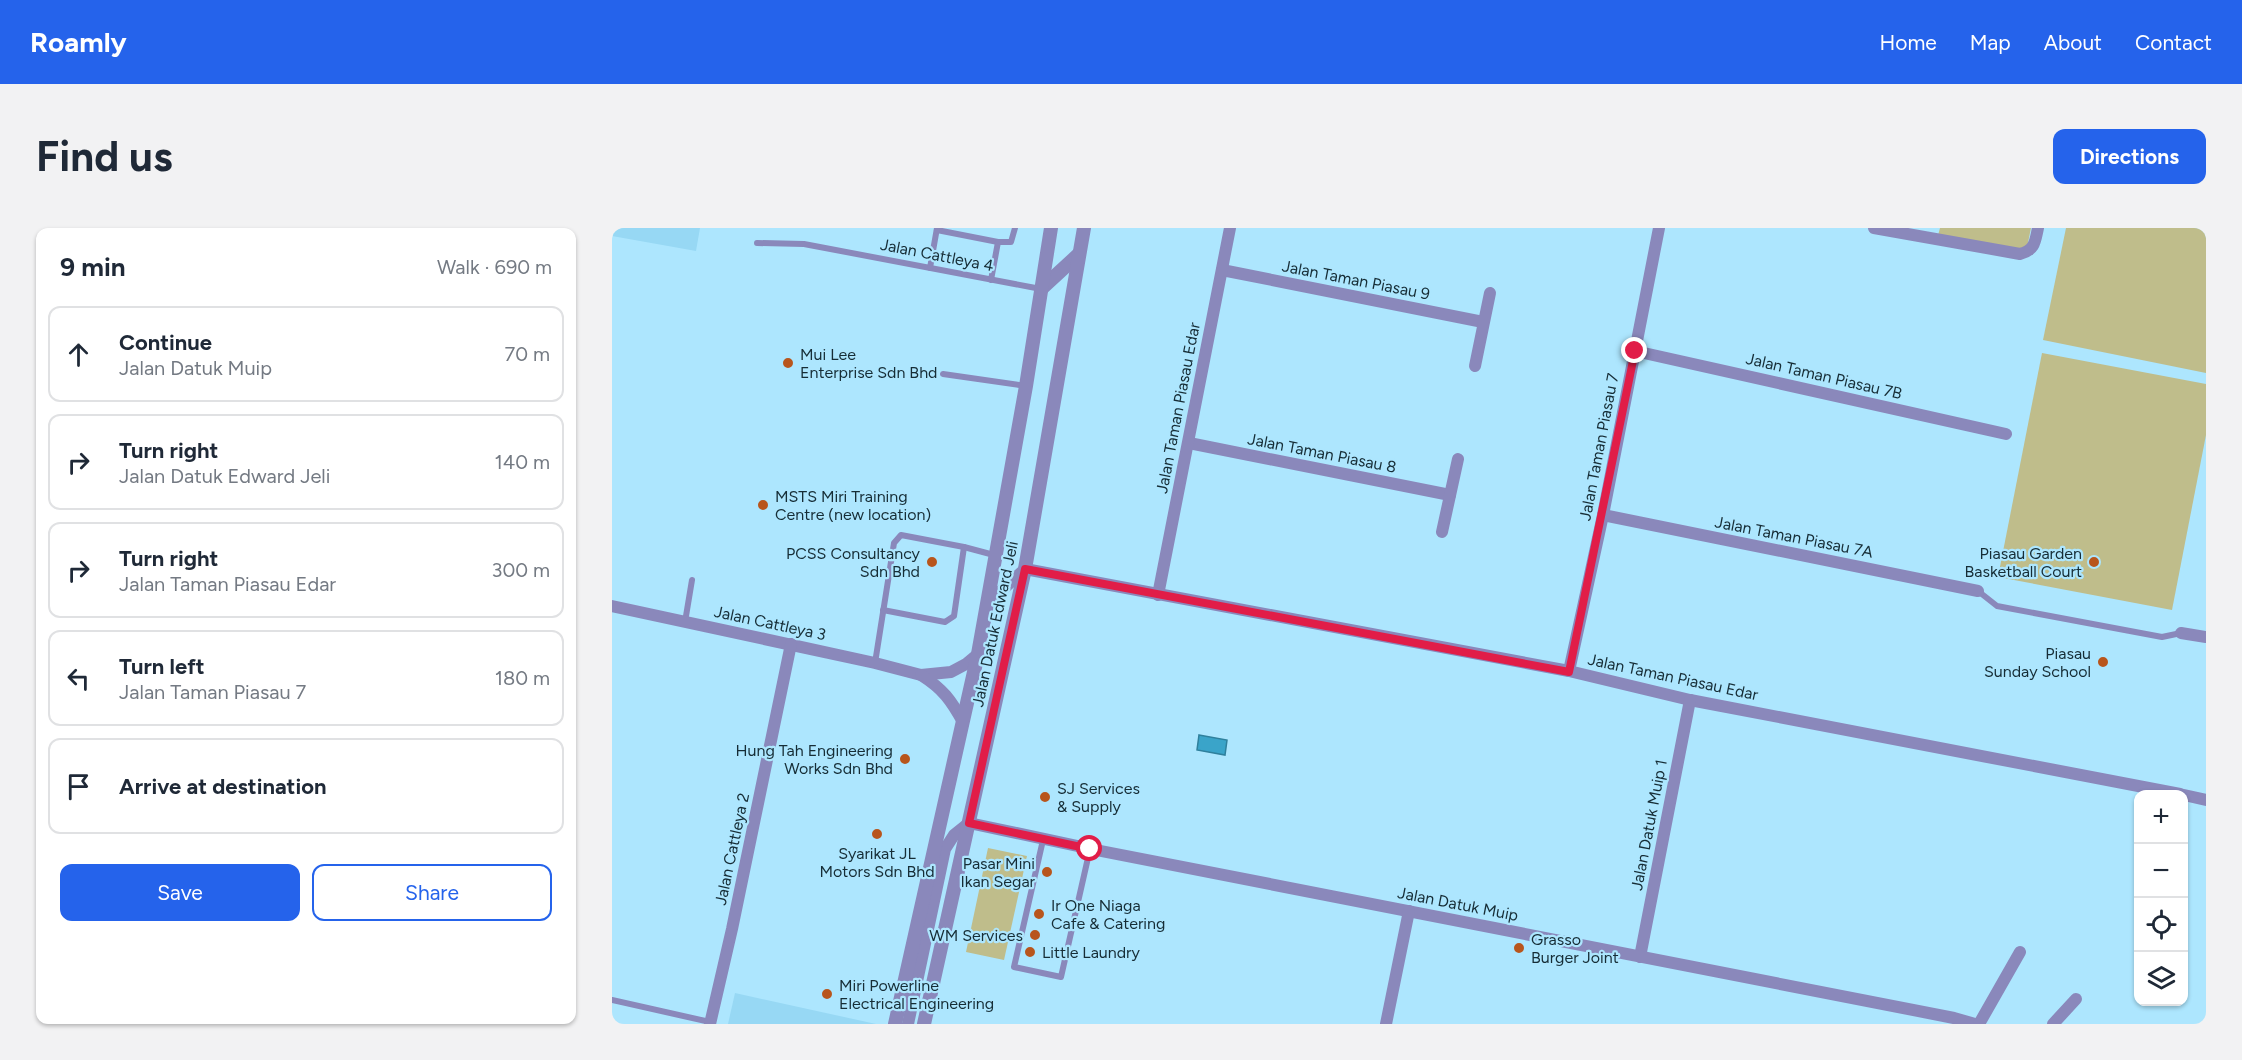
<!DOCTYPE html>
<meta charset="utf-8">
<style>
:root{--surface:#fff;--page:#f2f2f3;--text:#1f2937;--muted:#747a83;--line:#e0e1e3;--accent:#2563eb}
body{margin:0;font-family:Figtree,sans-serif;background:var(--page);color:var(--text)}
.controls{position:absolute;right:18px;bottom:18px;display:grid;overflow:hidden;border-radius:12px;box-shadow:0 2px 4px #0004}
.controls button{width:54px;height:54px;display:grid;place-items:center;padding:0;border:0;border-bottom:2px solid var(--line);background:var(--surface);color:var(--text);font:30px sans-serif}
.stop{position:absolute;width:18px;height:18px;margin:-14px;border:4px solid #e11d48;border-radius:50%;background:#fff}
.stop.end{background:#e11d48;border-color:#fff;box-shadow:0 2px 6px #0008}
.list{margin:0;padding:0;list-style:none}
h2{display:flex;justify-content:space-between;align-items:center;height:78px;margin:0;padding:0 24px;font-size:26px}
h2 small{font-size:20px;font-weight:400;color:var(--muted)}
.list li{display:grid;grid-template-columns:39px 1fr auto;gap:18px;align-items:center;box-sizing:border-box;height:96px;margin:0 12px 12px;padding:0 12px;border:2px solid var(--line);border-radius:12px}
.list b{display:block;font-size:22px;white-space:nowrap}
.list p{margin:0;font-size:20px;white-space:nowrap;color:var(--muted)}
.list em{font-size:20px;font-style:normal;color:var(--muted)}
.actions{display:flex;gap:12px;padding:18px 24px}
.actions a{flex:1;padding:14px 0;border:2px solid var(--accent);border-radius:12px;text-align:center;font-size:21px;color:var(--accent)}
.actions .main{background:var(--accent);color:#fff}
.icon{flex:none;width:33px;height:33px;fill:none;stroke:currentColor;stroke-width:2;stroke-linecap:round;stroke-linejoin:round}
.map{position:relative;flex:none;width:1594px;height:796px;overflow:hidden;border-radius:12px}
header{display:flex;align-items:center;gap:36px;box-sizing:border-box;height:84px;padding:0 30px;background:var(--accent);color:#fff}
header strong{font-size:28px}
nav{display:flex;gap:33px;margin-inline-start:auto;font-size:21px}
.intro{display:flex;align-items:center;justify-content:space-between;box-sizing:border-box;height:144px;padding:0 36px}
h1{margin:0;font-size:42px}
.button{padding:15px 27px;border-radius:12px;background:var(--accent);color:#fff;font-size:21px;font-weight:700}
main{display:flex;gap:36px;padding:0 36px}
aside{flex:1;background:var(--surface);border-radius:12px;box-shadow:0 2px 4px #0004}
.map>svg:first-child{display:block}
.built{fill:#97d8f4}
.green{fill:#bfbd8b}
.water{fill:#3aa4c9;stroke:#2f809d;stroke-width:1.5}
.lines{fill:none;stroke-linecap:round;stroke-linejoin:round}
.service{stroke:#8a88bb;stroke-width:6}
.minor{stroke:#8a88bb;stroke-width:12}
.tertiary{stroke:#8a88bb;stroke-width:14}
.route{stroke:#e11d48;stroke-width:8}
.poi-dot{fill:#b8551c;stroke:#ade6fe;stroke-width:2}
.labels{text-anchor:middle;dominant-baseline:central;stroke-width:4.5;stroke-linejoin:round;paint-order:stroke}
.street-label{font-size:16px;fill:#162d36;stroke:#ade6fe}
.poi-label{font-size:16px;fill:#162d36;stroke:#ade6fe;text-anchor:start}
</style>
<header>
<strong>Roamly</strong>
<nav><a>Home</a><a>Map</a><a>About</a><a>Contact</a></nav>
</header>
<div class="intro"><h1>Find us</h1><a class="button">Directions</a></div>
<main>
<aside>
<h2>9 min<small>Walk · 690 m</small></h2>
<ul class="list">
<li><svg class="icon" aria-label="ahead" viewBox="0 0 24 24"><path d="M12 20V5M6 11l6-6 6 6"/></svg><div><b>Continue</b><p>Jalan Datuk Muip</p></div><em>70 m</em></li>
<li><svg class="icon" aria-label="right" viewBox="0 0 24 24"><path d="M7 20v-9h11M14 6l5 5-5 5"/></svg><div><b>Turn right</b><p>Jalan Datuk Edward Jeli</p></div><em>140 m</em></li>
<li><svg class="icon" aria-label="right" viewBox="0 0 24 24"><path d="M7 20v-9h11M14 6l5 5-5 5"/></svg><div><b>Turn right</b><p>Jalan Taman Piasau Edar</p></div><em>300 m</em></li>
<li><svg class="icon" aria-label="left" viewBox="0 0 24 24"><path d="M17 20v-9H6M10 6l-5 5 5 5"/></svg><div><b>Turn left</b><p>Jalan Taman Piasau 7</p></div><em>180 m</em></li>
<li><svg class="icon" aria-label="arrive" viewBox="0 0 24 24"><path d="M6 21V4h12l-3 4 3 4H6"/></svg><div><b>Arrive at destination</b></div></li>
</ul>
<div class="actions"><a class="main">Save</a><a>Share</a></div>
</aside>
<div class="map">
<svg width="1594" height="796" viewBox="0 0 1594 796">
<rect width="100%" height="100%" fill="#ade6fe"/>
<!-- built -->
<g class="built">
<path d="M0,0H88L84,23L0,8Z"/>
<path d="M123,765L264,796H116Z"/>
</g>
<!-- green -->
<g class="green">
<path d="M1328,0H1419L1413,29L1325,11Z"/>
<path d="M1454,0H1594V145L1431,112Z"/>
<path d="M1430,125L1594,156V207L1560,382L1386,349Z"/>
<path d="M376,620L415,628L392,732L354,724Z"/>
</g>
<!-- water -->
<path class="water" d="M587,507L615,512L613,527L585,522Z"/>
<g class="lines">
<!-- service -->
<g class="service">
<path d="M325,2L386,14"/>
<path d="M145,15L192,16L429,61"/>
<path d="M318,40L325,0"/>
<path d="M379,52L386,14H399L403,0"/>
<path d="M331,146L414,158"/>
<path d="M1366,363L1385,378L1550,409L1569,405"/>
<path d="M271,382L333,394L342,388L352,319"/>
<path d="M73,394L80,352"/>
<path d="M263,435L282,315L289,307L352,319L382,327"/>
<path d="M431,612L402,739L449,749L478,621"/>
<path d="M0,772L98,794"/>
</g>
<!-- minor -->
<g class="minor">
<path d="M1262,0L1408,26C1423,22 1423,14 1426,0"/>
<path d="M610,42L871,94"/>
<path d="M1023,123L1394,206"/>
<path d="M863,138L878,65"/>
<path d="M577,215L838,267"/>
<path d="M991,287L1366,363"/>
<path d="M830,304L846,231"/>
<path d="M546,367L618,0"/>
<path d="M375,376L413,341L957,443L1078,472L1568,566"/>
<path d="M0,378L263,435L309,447L339,444L354,436L366,426"/>
<path d="M1569,405L1594,409"/>
<path d="M957,443L991,287L1047,0"/>
<path d="M309,447C331,461 339,472 351,494"/>
<path d="M1572,567L1594,572"/>
<path d="M1028,729L1078,472"/>
<path d="M98,796L120,701L179,416"/>
<path d="M296,796L333,621L342,607L357,595L489,623L1342,790L1363,796"/>
<path d="M774,796L797,683"/>
<path d="M1367,796L1408,724"/>
<path d="M1441,796L1464,771"/>
</g>
<!-- tertiary -->
<g class="tertiary">
<path d="M429,61L467,26"/>
<path d="M283,796L366,426L414,158L439,0"/>
<path d="M312,796L413,341L472,0"/>
</g>
</g>
<g class="lines">
<!-- route -->
<path class="route" d="M478,621L357,595L413,341L957,444L1023,123"/>
</g>
<!-- markers -->
<g class="poi-dot">
<circle cx="176" cy="135" r="6"/>
<circle cx="151" cy="277" r="6"/>
<circle cx="320" cy="334" r="6"/>
<circle cx="1482" cy="334" r="6"/>
<circle cx="1491" cy="434" r="6"/>
<circle cx="293" cy="531" r="6"/>
<circle cx="433" cy="569" r="6"/>
<circle cx="265" cy="606" r="6"/>
<circle cx="435" cy="644" r="6"/>
<circle cx="427" cy="686" r="6"/>
<circle cx="423" cy="707" r="6"/>
<circle cx="907" cy="720" r="6"/>
<circle cx="418" cy="724" r="6"/>
<circle cx="215" cy="766" r="6"/>
</g>
<g class="labels">
<!-- street labels -->
<g class="street-label">
<text transform="translate(325 27) rotate(11)">Jalan Cattleya 4</text>
<text transform="translate(744 52) rotate(11)">Jalan Taman Piasau 9</text>
<text transform="translate(1212 148) rotate(13)">Jalan Taman Piasau 7B</text>
<text transform="translate(566 180) rotate(-79)">Jalan Taman Piasau Edar</text>
<text transform="translate(987 219) rotate(-79)">Jalan Taman Piasau 7</text>
<text transform="translate(710 225) rotate(11)">Jalan Taman Piasau 8</text>
<text transform="translate(1182 309) rotate(11)">Jalan Taman Piasau 7A</text>
<text transform="translate(158 395) rotate(12)">Jalan Cattleya 3</text>
<text transform="translate(383 396) rotate(-78)">Jalan Datuk Edward Jeli</text>
<text transform="translate(1061 449) rotate(12)">Jalan Taman Piasau Edar</text>
<text transform="translate(1037 597) rotate(-79)">Jalan Datuk Muip 1</text>
<text transform="translate(120 621) rotate(-78)">Jalan Cattleya 2</text>
<text transform="translate(846 676) rotate(11)">Jalan Datuk Muip</text>
</g>
<!-- poi labels -->
<g class="poi-label">
<text x="188" y="126">Mui Lee<tspan x="188" dy="18">Enterprise Sdn Bhd</tspan></text>
<text x="163" y="268">MSTS Miri Training<tspan x="163" dy="18">Centre (new location)</tspan></text>
<text x="308" y="325" text-anchor="end">PCSS Consultancy<tspan x="308" dy="18">Sdn Bhd</tspan></text>
<text x="1470" y="325" text-anchor="end">Piasau Garden<tspan x="1470" dy="18">Basketball Court</tspan></text>
<text x="1479" y="425" text-anchor="end">Piasau<tspan x="1479" dy="18">Sunday School</tspan></text>
<text x="281" y="522" text-anchor="end">Hung Tah Engineering<tspan x="281" dy="18">Works Sdn Bhd</tspan></text>
<text x="445" y="560">SJ Services<tspan x="445" dy="18">&amp; Supply</tspan></text>
<text x="265" y="625" text-anchor="middle">Syarikat JL<tspan x="265" dy="18">Motors Sdn Bhd</tspan></text>
<text x="423" y="635" text-anchor="end">Pasar Mini<tspan x="423" dy="18">Ikan Segar</tspan></text>
<text x="439" y="677">Ir One Niaga<tspan x="439" dy="18">Cafe &amp; Catering</tspan></text>
<text x="411" y="707" text-anchor="end">WM Services</text>
<text x="919" y="711">Grasso<tspan x="919" dy="18">Burger Joint</tspan></text>
<text x="430" y="724">Little Laundry</text>
<text x="227" y="757">Miri Powerline<tspan x="227" dy="18">Electrical Engineering</tspan></text>
</g>
</g>
</svg>
<div class="controls">
<button>+</button>
<button>−</button>
<button><svg class="icon" aria-label="locate" viewBox="0 0 24 24"><circle cx="12" cy="12" r="6"/><path d="M12 2v4M12 18v4M2 12h4M18 12h4"/></svg></button>
<button><svg class="icon" aria-label="layers" viewBox="0 0 24 24"><path d="M12 4l9 5-9 5-9-5zM3 14l9 5 9-5"/></svg></button>
</div>
<div class="stop" style="left:478px;top:621px"></div>
<div class="stop end" style="left:1023px;top:123px"></div>
</div>
</main>
